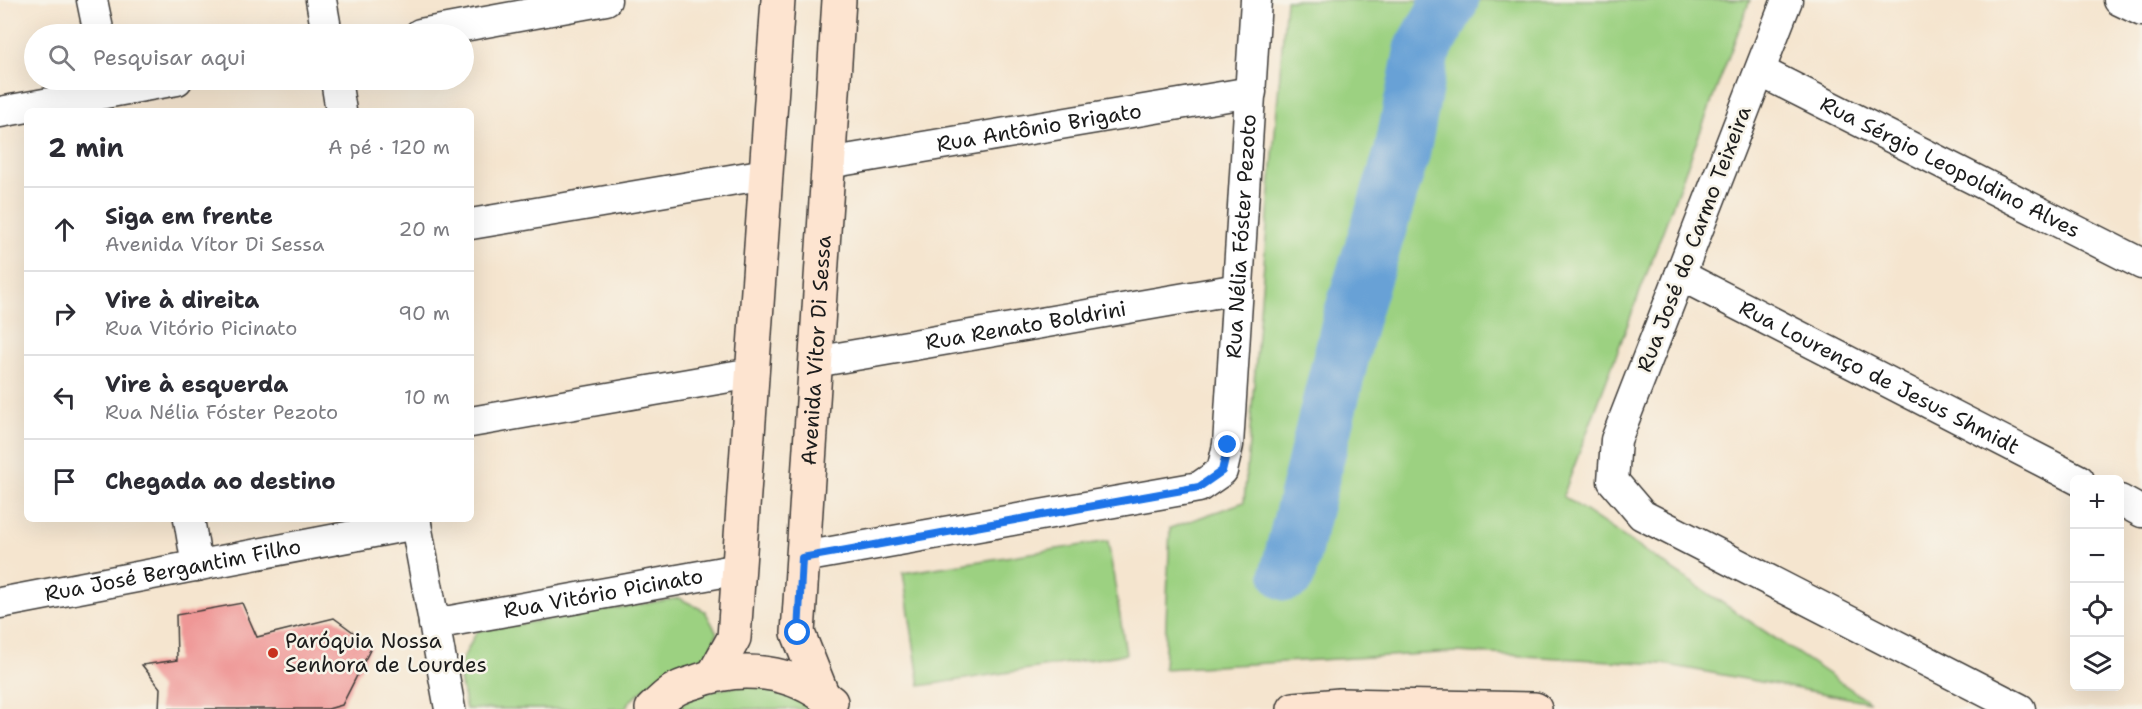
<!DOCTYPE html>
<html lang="pt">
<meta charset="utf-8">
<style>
:root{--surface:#fff;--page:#f7f7f7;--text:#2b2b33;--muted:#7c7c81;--line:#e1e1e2}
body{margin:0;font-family:"Shantell Sans",sans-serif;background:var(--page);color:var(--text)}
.controls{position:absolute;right:18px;bottom:18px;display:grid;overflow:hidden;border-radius:9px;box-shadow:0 6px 24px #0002}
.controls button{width:54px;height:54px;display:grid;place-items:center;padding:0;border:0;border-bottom:2px solid var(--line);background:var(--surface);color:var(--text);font:30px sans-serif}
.stop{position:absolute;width:18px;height:18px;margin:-14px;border:4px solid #1a73e8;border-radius:50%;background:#fff}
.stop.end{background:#1a73e8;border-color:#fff;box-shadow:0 2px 6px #0008}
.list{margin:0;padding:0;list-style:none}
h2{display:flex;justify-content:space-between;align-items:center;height:78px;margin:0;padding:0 24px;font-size:26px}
h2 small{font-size:20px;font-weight:400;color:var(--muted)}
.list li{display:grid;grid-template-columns:39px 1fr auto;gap:18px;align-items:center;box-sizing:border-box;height:84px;padding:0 24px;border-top:2px solid var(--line)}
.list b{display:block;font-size:22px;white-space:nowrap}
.list p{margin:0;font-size:20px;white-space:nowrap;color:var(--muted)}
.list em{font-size:20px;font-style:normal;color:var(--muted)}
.icon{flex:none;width:33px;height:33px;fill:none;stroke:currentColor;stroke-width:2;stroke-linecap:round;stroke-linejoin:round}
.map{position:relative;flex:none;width:2142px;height:709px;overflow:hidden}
.search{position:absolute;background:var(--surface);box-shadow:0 6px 24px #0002;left:24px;top:24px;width:450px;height:66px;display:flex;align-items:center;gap:15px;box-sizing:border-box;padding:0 21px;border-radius:33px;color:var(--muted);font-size:22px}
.panel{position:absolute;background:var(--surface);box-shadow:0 6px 24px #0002;left:24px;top:108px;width:450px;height:414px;border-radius:9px}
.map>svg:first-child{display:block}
.green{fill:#9cd181;stroke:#5c764e;stroke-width:1.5}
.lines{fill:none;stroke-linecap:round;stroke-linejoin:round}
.river{stroke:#67a1d6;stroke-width:56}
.building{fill:#ef9796}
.street-casing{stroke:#3d3a37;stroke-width:33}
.secondary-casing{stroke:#3d3a37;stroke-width:36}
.street{stroke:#fff;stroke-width:30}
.secondary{stroke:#fde4d0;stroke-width:33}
.route{stroke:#1a73e8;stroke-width:8}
.poi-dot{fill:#c8321e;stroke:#f7f3e8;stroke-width:2}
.labels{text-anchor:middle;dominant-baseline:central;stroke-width:5;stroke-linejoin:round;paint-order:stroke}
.street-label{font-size:21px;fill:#1c1c1c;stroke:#f7f3e8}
.poi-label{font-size:21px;fill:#1c1c1c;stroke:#f7f3e8;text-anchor:start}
</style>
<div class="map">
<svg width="2142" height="709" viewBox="0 0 2142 709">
<rect width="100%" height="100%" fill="#f7f3e8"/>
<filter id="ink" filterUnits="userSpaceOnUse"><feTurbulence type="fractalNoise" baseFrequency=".0167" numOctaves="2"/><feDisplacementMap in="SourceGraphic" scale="12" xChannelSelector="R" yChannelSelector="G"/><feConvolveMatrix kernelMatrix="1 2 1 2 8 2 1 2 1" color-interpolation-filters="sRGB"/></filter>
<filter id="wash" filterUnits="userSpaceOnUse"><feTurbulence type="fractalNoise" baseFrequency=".008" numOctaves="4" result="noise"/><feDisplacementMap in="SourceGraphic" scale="24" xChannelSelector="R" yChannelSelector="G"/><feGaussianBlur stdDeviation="1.35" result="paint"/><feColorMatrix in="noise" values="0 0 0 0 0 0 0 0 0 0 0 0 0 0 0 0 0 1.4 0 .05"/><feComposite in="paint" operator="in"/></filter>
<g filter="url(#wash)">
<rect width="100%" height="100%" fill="#f5e5cf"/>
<!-- green -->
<g class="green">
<path d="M1286,0H1750L1563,496L1870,702L1663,664L1457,652L1164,669L1170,528L1244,502Z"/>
<path d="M1108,541L1126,654L920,686L903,573Z"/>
<path d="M679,598L705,611L717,633L709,655L670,668L629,702L625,709H466L458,668L477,631Z"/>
<path d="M749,685L781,691L817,709H675C696,691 722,688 749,685Z"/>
</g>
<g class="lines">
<!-- river -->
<path class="river" d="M1288,573L1352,313L1402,153L1422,51L1451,0"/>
</g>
<g id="blocks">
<!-- building -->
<path class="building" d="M242,603L257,637L334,618L372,646L342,705L328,709H159L160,688L142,665L177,660L176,615Z"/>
</g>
</g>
<g filter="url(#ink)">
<use href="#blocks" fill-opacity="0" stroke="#3d3a37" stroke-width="1.5"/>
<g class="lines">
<defs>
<g id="street">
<path d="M92,0L99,34"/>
<path d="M321,0L327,34"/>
<path d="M1787,0L1616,440L1613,481L1642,515L2020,709"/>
<path d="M2119,0L2142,11"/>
<path d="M420,34L606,0"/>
<path id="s1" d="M1760,71L2142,264"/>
<path d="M336,80L341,111"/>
<path d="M0,112L177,80"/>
<path id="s2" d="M828,163L1251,92"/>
<path d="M471,224L766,174"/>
<path id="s3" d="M1680,275L2079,480"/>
<path id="s4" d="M815,362L1238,289"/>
<path d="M471,422L752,373"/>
<path d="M2120,500L2142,512"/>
<path d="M189,519L197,566"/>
<path d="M415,519L450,709"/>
<path id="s5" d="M803,557L1199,487L1222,471L1228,445L1256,0"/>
<path id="s6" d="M0,603L416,524"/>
<path id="s7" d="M434,624L739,569"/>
</g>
<g id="secondary">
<path d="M714,674L734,638L778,0"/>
<path id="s8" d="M823,696L798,633L839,0"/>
<path d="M652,709C659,703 665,696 673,691C679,687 688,684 695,682C740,664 793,670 831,702"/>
<path d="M1294,709L1340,705L1535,709"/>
</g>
</defs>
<!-- street casing -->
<use href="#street" class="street-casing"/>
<!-- secondary casing -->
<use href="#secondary" class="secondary-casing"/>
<!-- street -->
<use href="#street" class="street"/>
<!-- secondary -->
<use href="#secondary" class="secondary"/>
</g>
</g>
<g class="lines" filter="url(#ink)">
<!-- route -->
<path class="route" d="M798,633L802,558L1199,487L1222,471L1228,445"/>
</g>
<!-- markers -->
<circle class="poi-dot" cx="273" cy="653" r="6"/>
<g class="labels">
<!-- street labels -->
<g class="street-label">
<text stroke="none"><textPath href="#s2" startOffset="214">Rua Antônio Brigato</textPath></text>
<text stroke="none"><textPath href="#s1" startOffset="213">Rua Sérgio Leopoldino Alves</textPath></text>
<text stroke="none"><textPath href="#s5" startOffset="666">Rua Nélia Fóster Pezoto</textPath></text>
<text transform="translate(1694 239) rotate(-69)">Rua José do Carmo Teixeira</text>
<text stroke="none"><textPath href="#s4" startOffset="214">Rua Renato Boldrini</textPath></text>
<text stroke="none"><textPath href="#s8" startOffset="351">Avenida Vítor Di Sessa</textPath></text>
<text stroke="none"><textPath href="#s3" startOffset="224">Rua Lourenço de Jesus Shmidt</textPath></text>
<text stroke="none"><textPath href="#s6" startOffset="176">Rua José Bergantim Filho</textPath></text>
<text stroke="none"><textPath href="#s7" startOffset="172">Rua Vitório Picinato</textPath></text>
</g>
<!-- poi labels -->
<g class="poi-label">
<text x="285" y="641">Paróquia Nossa<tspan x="285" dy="24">Senhora de Lourdes</tspan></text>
</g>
</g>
</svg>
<div class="controls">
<button>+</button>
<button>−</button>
<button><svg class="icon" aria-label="locate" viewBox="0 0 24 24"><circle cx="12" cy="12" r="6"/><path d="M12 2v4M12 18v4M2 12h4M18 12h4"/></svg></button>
<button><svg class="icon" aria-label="layers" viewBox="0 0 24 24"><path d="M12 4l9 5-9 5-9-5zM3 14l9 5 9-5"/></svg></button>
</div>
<div class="stop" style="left:798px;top:633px"></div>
<div class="stop end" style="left:1228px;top:445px"></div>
<div class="search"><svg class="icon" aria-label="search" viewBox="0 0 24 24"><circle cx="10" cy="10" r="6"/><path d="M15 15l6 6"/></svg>Pesquisar aqui</div>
<section class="panel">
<h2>2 min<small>A pé · 120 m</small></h2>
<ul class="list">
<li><svg class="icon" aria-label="ahead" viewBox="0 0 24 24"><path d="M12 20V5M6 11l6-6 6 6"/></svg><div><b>Siga em frente</b><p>Avenida Vítor Di Sessa</p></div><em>20 m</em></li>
<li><svg class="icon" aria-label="right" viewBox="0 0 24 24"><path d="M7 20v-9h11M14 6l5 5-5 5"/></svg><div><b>Vire à direita</b><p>Rua Vitório Picinato</p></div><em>90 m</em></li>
<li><svg class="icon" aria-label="left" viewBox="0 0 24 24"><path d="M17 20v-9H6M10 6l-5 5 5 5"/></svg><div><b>Vire à esquerda</b><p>Rua Nélia Fóster Pezoto</p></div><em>10 m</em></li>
<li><svg class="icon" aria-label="arrive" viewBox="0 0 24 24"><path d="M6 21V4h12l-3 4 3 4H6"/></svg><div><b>Chegada ao destino</b></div></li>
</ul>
</section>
</div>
